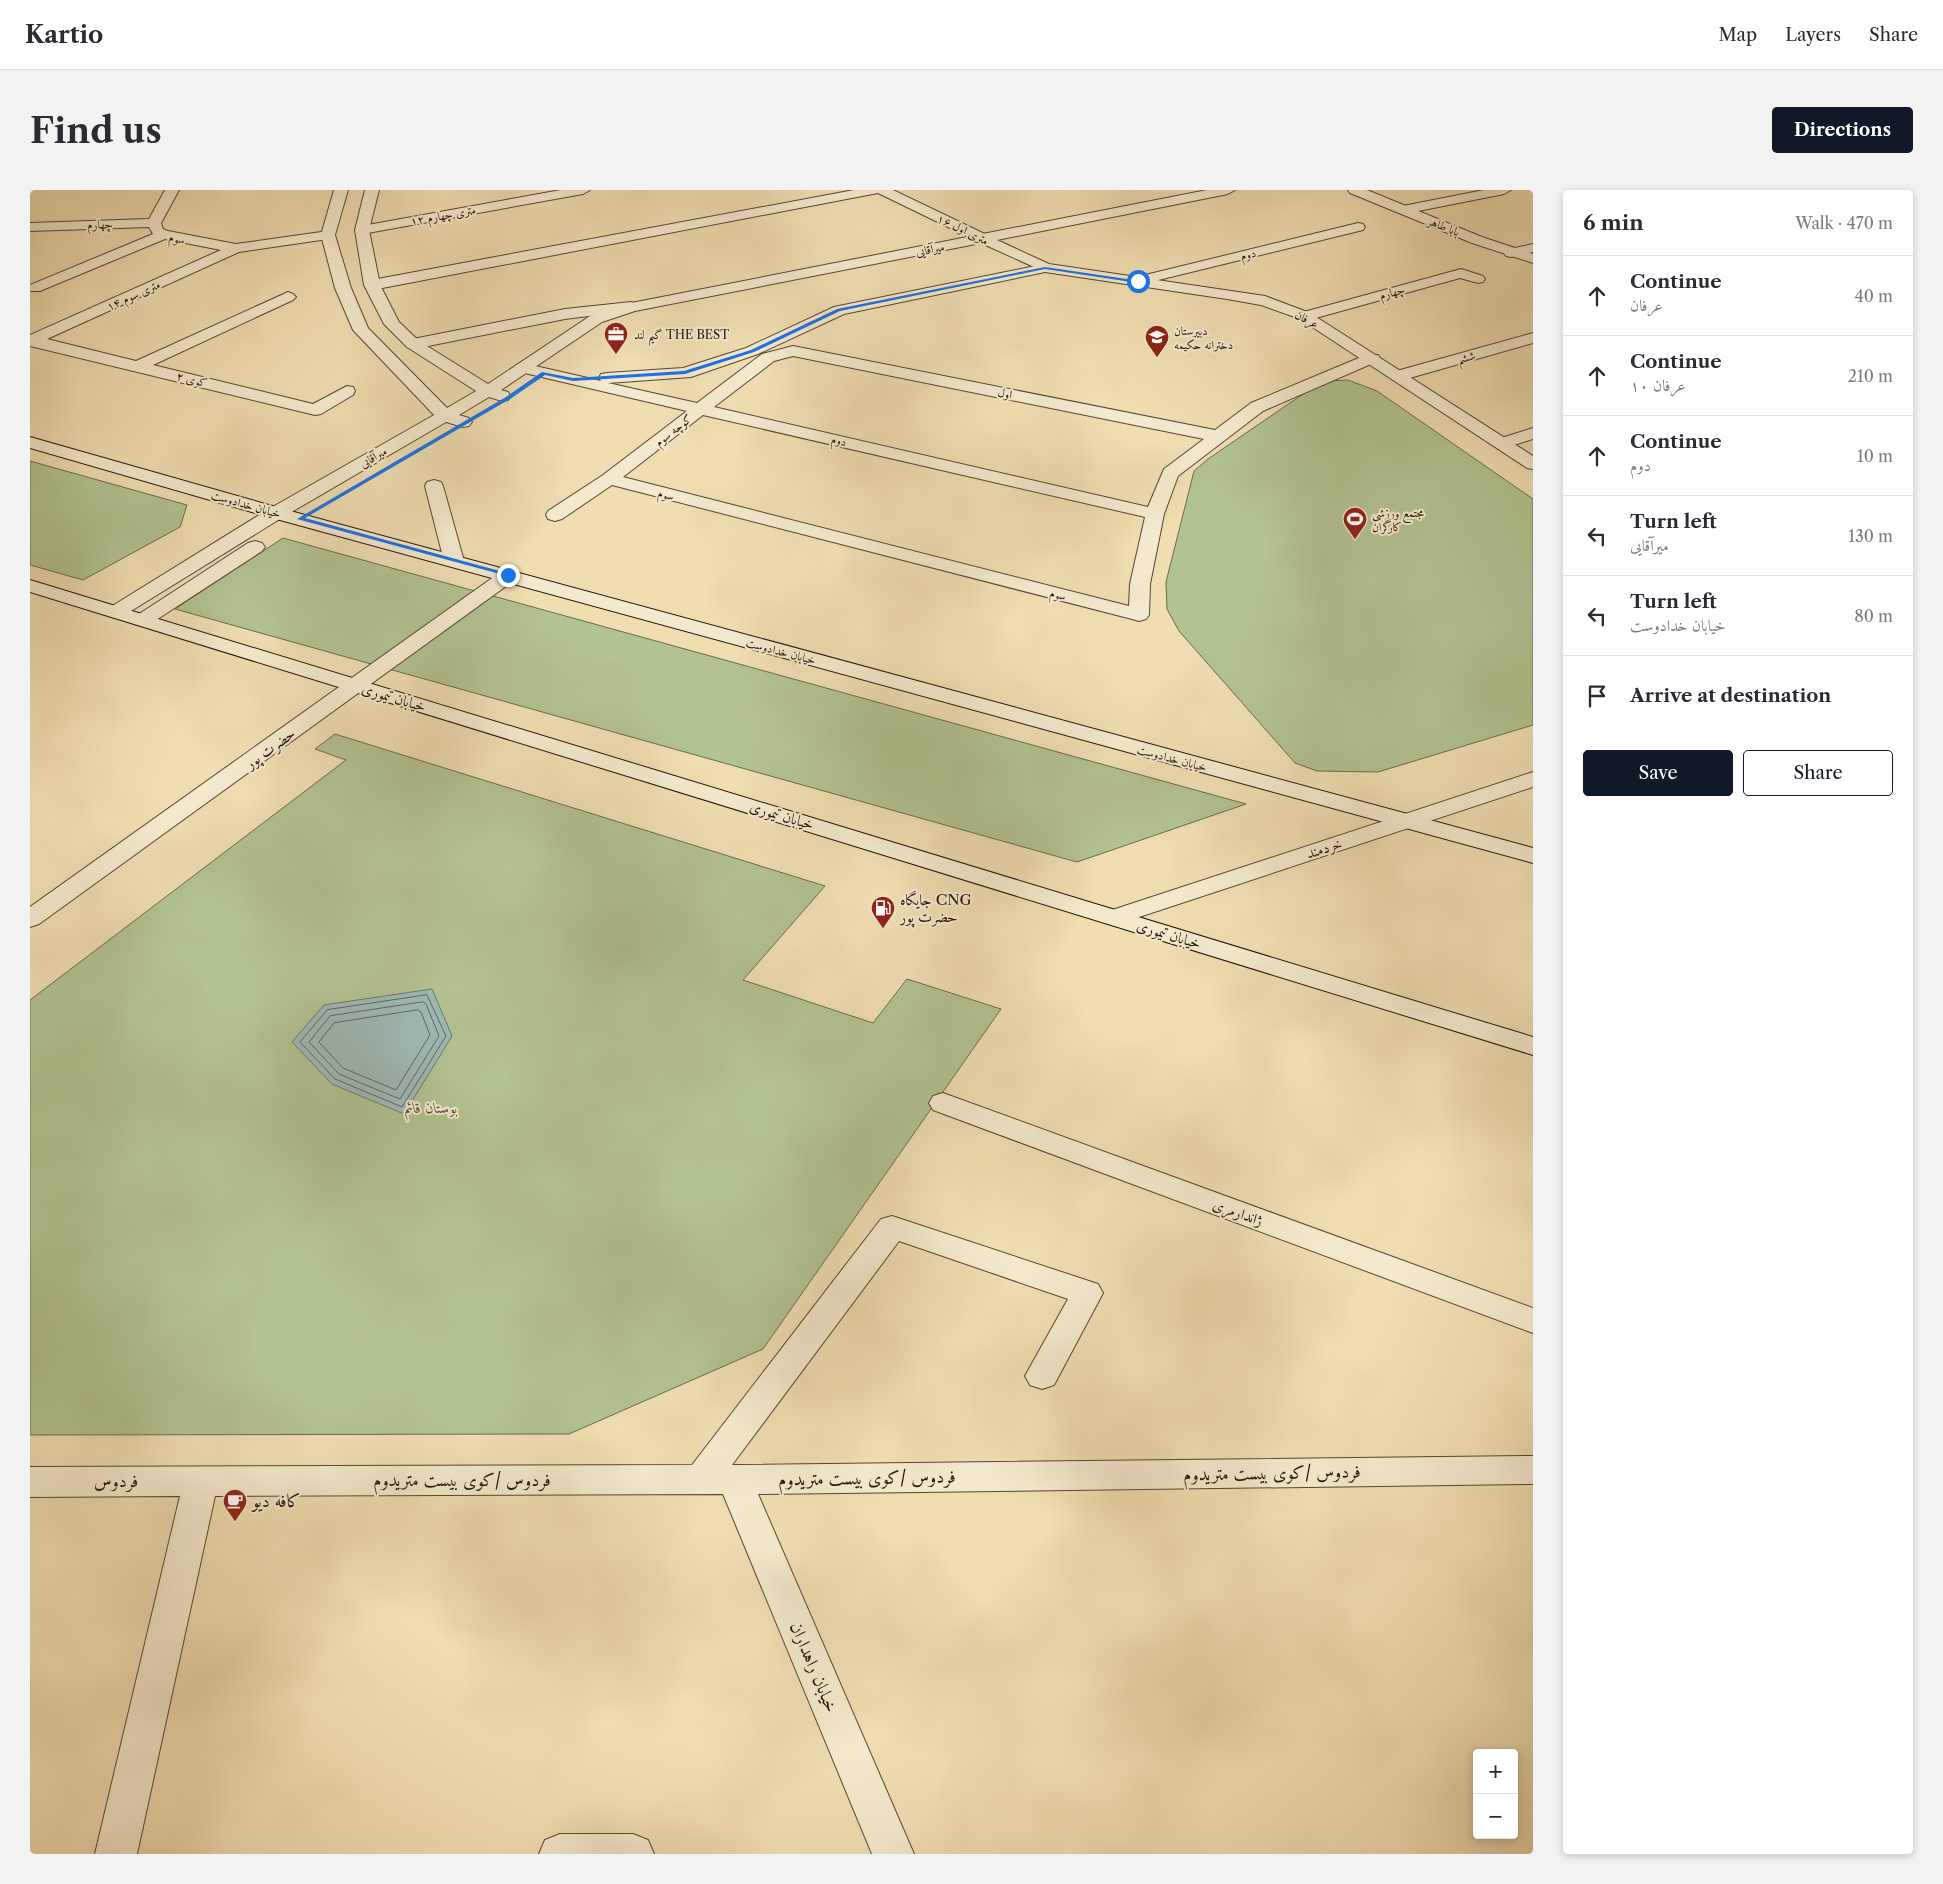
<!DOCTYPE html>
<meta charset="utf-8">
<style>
:root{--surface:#fff;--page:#f2f2f3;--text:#2b2b33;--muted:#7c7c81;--line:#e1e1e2;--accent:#111827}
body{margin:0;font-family:"Libre Caslon Text",Amiri,serif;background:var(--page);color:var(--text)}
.controls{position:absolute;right:15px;bottom:15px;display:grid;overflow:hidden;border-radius:5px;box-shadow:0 2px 8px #0003}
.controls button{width:45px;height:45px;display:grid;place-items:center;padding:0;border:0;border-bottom:1px solid var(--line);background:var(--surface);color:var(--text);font:25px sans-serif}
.stop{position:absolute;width:15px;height:15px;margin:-11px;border:4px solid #1a73e8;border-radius:50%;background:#fff}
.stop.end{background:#1a73e8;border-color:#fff;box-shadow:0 1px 5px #0008}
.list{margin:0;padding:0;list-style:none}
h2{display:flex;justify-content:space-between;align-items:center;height:65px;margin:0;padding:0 20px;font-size:21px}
h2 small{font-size:16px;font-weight:400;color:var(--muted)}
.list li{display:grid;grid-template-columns:32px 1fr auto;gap:15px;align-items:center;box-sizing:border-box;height:80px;padding:0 20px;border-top:1px solid var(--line)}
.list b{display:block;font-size:19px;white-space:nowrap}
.list p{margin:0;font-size:16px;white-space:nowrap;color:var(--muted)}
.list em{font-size:16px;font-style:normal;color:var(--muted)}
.actions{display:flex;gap:10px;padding:15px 20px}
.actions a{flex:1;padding:11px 0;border:1px solid var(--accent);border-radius:5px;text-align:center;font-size:18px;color:var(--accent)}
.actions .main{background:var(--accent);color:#fff}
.icon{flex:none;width:28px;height:28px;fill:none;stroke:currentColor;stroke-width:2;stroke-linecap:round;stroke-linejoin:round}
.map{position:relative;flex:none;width:1503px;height:1664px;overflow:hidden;border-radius:5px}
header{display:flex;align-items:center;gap:30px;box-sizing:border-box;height:70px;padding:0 25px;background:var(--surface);border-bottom:1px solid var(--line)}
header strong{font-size:24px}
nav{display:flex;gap:28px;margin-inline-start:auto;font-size:18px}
.intro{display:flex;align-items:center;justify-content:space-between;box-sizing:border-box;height:120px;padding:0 30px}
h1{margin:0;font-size:35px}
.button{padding:12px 22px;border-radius:5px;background:var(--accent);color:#fff;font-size:18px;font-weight:700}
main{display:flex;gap:30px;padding:0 30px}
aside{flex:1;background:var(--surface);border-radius:5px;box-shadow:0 2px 8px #0003}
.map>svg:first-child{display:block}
.green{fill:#b3c291;stroke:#6b6a4c}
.water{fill:#9dbab5;stroke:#6c776f}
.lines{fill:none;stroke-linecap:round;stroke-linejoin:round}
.shore{stroke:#60665e;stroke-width:1}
.minor-casing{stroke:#564632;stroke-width:2}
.tertiary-casing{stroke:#564632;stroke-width:2}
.secondary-casing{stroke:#231307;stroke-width:2}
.minor{fill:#f5e9cd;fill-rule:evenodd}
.tertiary{fill:#f5e9cd;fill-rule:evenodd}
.secondary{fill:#f5e9cd;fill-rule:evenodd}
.route{fill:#1a73e8}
.labels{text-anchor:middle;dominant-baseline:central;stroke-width:4;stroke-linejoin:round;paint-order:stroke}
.far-street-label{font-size:12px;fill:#231307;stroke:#f5e9cd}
.far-poi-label{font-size:12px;fill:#231307;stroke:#f5e9cd;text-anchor:start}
.street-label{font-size:15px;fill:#231307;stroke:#f5e9cd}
.poi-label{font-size:15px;fill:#231307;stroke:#f5e9cd;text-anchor:start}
.park-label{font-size:15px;font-style:italic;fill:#555037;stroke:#f5e9cd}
.near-street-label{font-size:18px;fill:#231307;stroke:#f5e9cd}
.near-poi-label{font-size:18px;fill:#231307;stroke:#f5e9cd;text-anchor:start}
</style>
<header>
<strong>Kartio</strong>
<nav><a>Map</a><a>Layers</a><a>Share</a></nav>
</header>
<div class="intro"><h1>Find us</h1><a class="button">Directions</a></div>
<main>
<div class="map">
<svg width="1503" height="1664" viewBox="0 0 1503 1664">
<rect width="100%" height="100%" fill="#f0ddb2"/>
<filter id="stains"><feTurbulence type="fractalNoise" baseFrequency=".004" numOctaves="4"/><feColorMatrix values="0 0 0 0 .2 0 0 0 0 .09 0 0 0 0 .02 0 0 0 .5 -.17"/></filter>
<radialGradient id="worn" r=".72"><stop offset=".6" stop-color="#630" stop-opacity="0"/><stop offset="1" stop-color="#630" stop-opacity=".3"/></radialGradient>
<!-- green -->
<g class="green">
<path d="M1318,190L1347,201L1503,309V535L1348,582L1287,581L1265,573L1149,441L1137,419L1136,392L1164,281L1178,269L1276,202L1296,191Z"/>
<path d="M0,271L157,315L150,337L53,390L0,375Z"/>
<path d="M253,348L1216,614L1047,672L145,419Z"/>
<path d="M305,544L795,696L713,790L843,833L877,789L971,819L733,1159L539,1244L0,1245V810L316,570L285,559Z"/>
</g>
<!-- water -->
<path class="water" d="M402,799L422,846L374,924L302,894L262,852L294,815Z"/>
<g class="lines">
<!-- shore -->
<g class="shore">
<path d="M397,805L416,846L372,917L305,889L270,852L297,820Z"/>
<path d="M393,812L396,814L409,846L370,909L309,884L279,852L300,826Z"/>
<path d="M388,820L391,822L400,845L366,900L313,878L289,852L304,833Z"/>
</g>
<defs>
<g id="minor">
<path d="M135,0H149L131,33L133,39L138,41L206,54L298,41L303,42L305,45L303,48L298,49L209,62L17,149L106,171L258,102L263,104L266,107L263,110L123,175L283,214L317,196L323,197L325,201L323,205L291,224L285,225L0,156V145L191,60L135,49L10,101H0V95L123,44L119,37L0,41V33L119,29Z"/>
<path d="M531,0H560L553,4L332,44L325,40L332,36Z"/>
<path d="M824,0H863L959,46L961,49L959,52H949L848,3L342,100L337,98L334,95L337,92L342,90Z"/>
<path d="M1454,0H1481L1474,4L1373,24L1366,20L1373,16Z"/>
<path d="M1328,33L1333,34L1335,37L1333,40L1108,95L1103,94L1101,91L1103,88Z"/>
<path d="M1503,54V62L1481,67L1476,66L1474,63L1476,60Z"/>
<path d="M1015,74L1020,75L1022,78L1020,81L814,124L728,164L661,187L578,193L667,213L732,164L763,156L1185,240L1221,213L1336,165H1348L1350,168L1348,171L1233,221L1148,286L1134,324L1120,394L1119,425L1116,429L1109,431L1102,429L582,295L532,329L525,331L518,329L516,325L518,321L573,285L657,221L486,181L484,178L486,175L492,173L571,191L569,188L571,184L577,183L653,178L716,158L804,117ZM763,166L1174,249L1134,279L1118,317L684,217L744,171ZM673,225L1115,327L1100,394L1099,416L593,287Z"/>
<path d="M1431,79L1453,86L1455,89L1453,92L1448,93L1430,88L1275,131L1270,129L1267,126L1270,123Z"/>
<path d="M601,112L606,114L609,117L606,120L535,129L383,159L377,157L375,154L377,151L383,149L535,119Z"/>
<path d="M1503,143V153L1369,191L1363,190L1361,186L1363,182Z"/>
<path d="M1503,238V249L1474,258L1468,257L1465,253L1468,249Z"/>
<path d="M404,290L411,292L413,296L434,371L431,375L424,377L417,375L414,371L395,296L397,292Z"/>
<path d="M913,903L1503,1118V1143L903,920L899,913L903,906Z"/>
<path d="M862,1026L1068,1094L1073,1103L1024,1195L1012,1199L1000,1195L995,1186L1038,1109L869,1051L702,1275L1503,1266V1294L728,1304L884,1664H842L693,1304L185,1306L107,1664H65L150,1306L0,1307V1277L662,1275L851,1029Z"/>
<path d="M530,1644H603L618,1650L624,1664H509L515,1650Z"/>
</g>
<g id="tertiary">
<path d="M304,0H318L305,45L321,98L338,138L417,218L446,201L377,157L354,134L334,95L325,40L335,0H349L339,40L350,95L369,132L389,151L458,194L560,126L596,114L1177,0H1205L1198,4L967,50L1019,74L1235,106L1280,123L1503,266V279L1497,278L1270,129L1231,115L1197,109L1015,82L951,53L605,121L572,132L471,200L478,202L480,206L478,210L472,211L459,207L429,225L439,228L442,232L439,236L433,237L416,232L253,327L93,426L86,428L79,426L76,422L79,418L239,319L404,225L323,140L305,98L291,45Z"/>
<path d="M1318,0H1337L1452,47L1503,64V73L1442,53L1320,3Z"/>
<path d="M225,351L232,353L235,357L232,361L120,434L113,436L106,434L103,430L106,426L218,353Z"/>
<path d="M479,379L486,381L489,385L486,389L9,734L0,737V717L472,381Z"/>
<path d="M1503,582V597L1094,732L1085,735L1076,732L1072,727L1076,722Z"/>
</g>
<g id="secondary">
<path d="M0,247L253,319L1503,658V673L239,327L0,258Z"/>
<path d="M0,390L1503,847V865L0,402Z"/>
</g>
</defs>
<!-- minor casing -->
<use href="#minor" class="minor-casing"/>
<!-- tertiary casing -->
<use href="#tertiary" class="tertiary-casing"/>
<!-- secondary casing -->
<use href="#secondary" class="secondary-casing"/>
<!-- minor -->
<use href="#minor" class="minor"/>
<!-- tertiary -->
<use href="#tertiary" class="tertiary"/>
<!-- secondary -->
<use href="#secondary" class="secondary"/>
</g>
<!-- route -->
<path class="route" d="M1015,77L1110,91L1108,93L1015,79L810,121L724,162L655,184L543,191L515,185L480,209L275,328L481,384V387L267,329L476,207L512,182L543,188L654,181L721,160L807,119Z"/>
<!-- icons -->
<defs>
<symbol id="office-pin" viewBox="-11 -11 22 30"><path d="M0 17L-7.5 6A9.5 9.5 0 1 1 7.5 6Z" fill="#8f2418" stroke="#f5e9cd"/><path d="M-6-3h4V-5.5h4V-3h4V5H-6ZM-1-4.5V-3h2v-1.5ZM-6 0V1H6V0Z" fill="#fff"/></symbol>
<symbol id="school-pin" viewBox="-11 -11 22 30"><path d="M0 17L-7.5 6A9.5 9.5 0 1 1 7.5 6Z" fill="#8f2418" stroke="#f5e9cd"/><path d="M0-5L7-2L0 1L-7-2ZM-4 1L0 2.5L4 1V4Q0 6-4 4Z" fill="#fff"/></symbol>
<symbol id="stadium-pin" viewBox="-11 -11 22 30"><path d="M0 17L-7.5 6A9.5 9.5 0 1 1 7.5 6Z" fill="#8f2418" stroke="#f5e9cd"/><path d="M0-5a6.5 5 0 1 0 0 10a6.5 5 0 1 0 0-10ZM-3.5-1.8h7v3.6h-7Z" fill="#fff"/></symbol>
<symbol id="fuel-pin" viewBox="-11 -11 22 30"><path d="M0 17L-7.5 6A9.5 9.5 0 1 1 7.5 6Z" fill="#8f2418" stroke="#f5e9cd"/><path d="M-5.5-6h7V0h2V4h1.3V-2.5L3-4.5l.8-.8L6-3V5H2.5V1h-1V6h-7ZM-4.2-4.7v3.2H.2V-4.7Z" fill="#fff"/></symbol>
<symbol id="cafe-pin" viewBox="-11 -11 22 30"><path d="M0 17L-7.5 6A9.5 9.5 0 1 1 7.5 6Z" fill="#8f2418" stroke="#f5e9cd"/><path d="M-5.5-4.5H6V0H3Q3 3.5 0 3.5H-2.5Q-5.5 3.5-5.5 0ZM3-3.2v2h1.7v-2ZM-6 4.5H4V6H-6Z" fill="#fff"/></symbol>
</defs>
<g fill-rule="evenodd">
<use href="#office-pin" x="572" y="130" width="28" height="38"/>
<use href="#school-pin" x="1113" y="133" width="28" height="38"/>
<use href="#stadium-pin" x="1311" y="315" width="28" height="38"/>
<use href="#fuel-pin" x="839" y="704" width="28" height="38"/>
<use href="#cafe-pin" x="191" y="1297" width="28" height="38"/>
</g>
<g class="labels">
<!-- far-street labels -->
<g class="far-street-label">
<text transform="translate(413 25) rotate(-10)">۱۲ متری چهارم</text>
<text transform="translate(70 34) rotate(-1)">چهارم</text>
<text transform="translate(1414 36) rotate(22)">بابا طاهر</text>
<text transform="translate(933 39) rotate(26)">۱۶ متری اول</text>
<text transform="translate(147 48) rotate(11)">سوم</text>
<text transform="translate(900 59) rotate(-11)">میرآقایی</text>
<text transform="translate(1218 64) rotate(-14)">دوم</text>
<text transform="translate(1362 102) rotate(-15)">چهارم</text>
<text transform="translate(103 105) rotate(-24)">۱۴ متری سوم</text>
<text transform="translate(1277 129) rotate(28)">عرفان</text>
<text transform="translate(1436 167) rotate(-16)">ششم</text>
<text transform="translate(162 189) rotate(14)">کوی ۲</text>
<text transform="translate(975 203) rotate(11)">اول</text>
<text transform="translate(643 240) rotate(-38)">کوچه سوم</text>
<text transform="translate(809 250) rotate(13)">دوم</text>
<text transform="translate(343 267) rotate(-30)">میرآقایی</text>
<text transform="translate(636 304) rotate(14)">سوم</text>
<text transform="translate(216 314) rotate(16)">خیابان خدادوست</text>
<text transform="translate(1028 404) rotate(14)">سوم</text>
<text transform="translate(751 461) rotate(15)">خیابان خدادوست</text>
<text transform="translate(1142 568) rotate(15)">خیابان خدادوست</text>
</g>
<!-- far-poi labels -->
<g class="far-poi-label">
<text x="1144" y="140">دبیرستان<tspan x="1144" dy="14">دخترانه حکیمه</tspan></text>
<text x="604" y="144">گیم لند THE BEST</text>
<text x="1342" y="322">مجتمع ورزشی<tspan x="1342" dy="14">کارگران</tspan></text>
</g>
<!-- street labels -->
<g class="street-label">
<text transform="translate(364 507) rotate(17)">خیابان تیموری</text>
<text transform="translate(240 558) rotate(-36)">حضرت پور</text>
<text transform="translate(752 625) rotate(17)">خیابان تیموری</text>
<text transform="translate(1294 658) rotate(-18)">خردمند</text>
<text transform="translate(1139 744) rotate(17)">خیابان تیموری</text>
<text transform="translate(1208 1022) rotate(20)">ژاندارمری</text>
</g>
<!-- poi labels -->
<g class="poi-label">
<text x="870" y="709">جایگاه CNG<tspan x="870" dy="17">حضرت پور</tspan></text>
</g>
<!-- park labels -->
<g class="park-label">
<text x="401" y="917">بوستان قائم</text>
</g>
<!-- near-street labels -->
<g class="near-street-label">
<text transform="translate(1242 1283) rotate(-1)">فردوس /کوی بیست متریدوم</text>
<text transform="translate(837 1288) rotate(-1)">فردوس /کوی بیست متریدوم</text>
<text x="432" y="1290">فردوس /کوی بیست متریدوم</text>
<text x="86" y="1291">فردوس</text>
<text transform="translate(784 1477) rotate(67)">خیابان راهداران</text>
</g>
<!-- near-poi labels -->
<g class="near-poi-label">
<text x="222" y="1311">کافه دیو</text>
</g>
</g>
<rect width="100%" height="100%" filter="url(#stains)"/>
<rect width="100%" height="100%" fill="url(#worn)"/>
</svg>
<div class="controls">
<button>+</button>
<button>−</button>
</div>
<div class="stop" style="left:1108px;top:91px"></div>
<div class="stop end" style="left:478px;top:385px"></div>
</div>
<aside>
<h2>6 min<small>Walk · 470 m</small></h2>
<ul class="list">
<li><svg class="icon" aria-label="ahead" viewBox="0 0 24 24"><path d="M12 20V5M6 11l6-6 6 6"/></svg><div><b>Continue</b><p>عرفان</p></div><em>40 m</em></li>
<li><svg class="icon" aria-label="ahead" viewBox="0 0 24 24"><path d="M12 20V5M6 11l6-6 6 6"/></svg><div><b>Continue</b><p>عرفان ۱۰</p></div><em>210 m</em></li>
<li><svg class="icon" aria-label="ahead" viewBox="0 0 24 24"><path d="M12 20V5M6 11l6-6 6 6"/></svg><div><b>Continue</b><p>دوم</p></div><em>10 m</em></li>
<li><svg class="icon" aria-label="left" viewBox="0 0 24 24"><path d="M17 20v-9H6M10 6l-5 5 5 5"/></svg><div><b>Turn left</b><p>میرآقایی</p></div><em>130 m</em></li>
<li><svg class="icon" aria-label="left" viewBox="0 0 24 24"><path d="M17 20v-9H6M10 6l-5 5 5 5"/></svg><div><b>Turn left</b><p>خیابان خدادوست</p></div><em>80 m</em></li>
<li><svg class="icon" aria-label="arrive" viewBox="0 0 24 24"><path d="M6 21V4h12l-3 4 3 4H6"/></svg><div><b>Arrive at destination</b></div></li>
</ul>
<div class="actions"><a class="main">Save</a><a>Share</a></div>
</aside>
</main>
